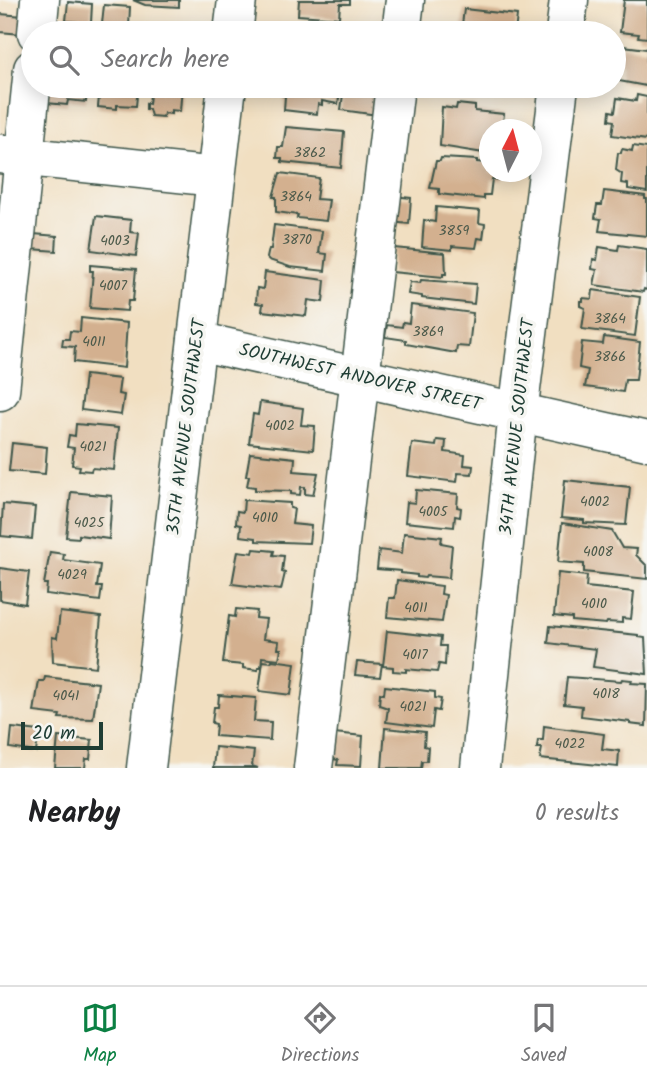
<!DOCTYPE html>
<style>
:root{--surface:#fff;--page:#f2f2f2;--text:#202124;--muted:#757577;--line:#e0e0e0;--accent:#0b8043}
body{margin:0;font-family:Kalam,sans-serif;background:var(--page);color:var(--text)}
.compass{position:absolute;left:479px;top:119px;width:63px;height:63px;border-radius:50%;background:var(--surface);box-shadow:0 4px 18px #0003;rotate:6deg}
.scale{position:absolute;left:21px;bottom:18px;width:82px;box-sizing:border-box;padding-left:7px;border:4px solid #1f3d34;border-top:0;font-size:19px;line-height:24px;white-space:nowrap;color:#1f3d34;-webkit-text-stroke:5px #f6f6f2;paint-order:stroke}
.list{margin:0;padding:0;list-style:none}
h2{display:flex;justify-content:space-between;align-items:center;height:91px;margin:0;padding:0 28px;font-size:30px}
h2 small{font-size:23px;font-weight:400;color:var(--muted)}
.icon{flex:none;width:38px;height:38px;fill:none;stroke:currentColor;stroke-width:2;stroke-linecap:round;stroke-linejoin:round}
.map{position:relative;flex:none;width:647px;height:768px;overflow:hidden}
.search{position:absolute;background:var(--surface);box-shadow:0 4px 18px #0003;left:21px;right:21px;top:21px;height:77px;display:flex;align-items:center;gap:18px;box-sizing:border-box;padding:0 24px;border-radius:38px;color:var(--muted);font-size:26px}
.sheet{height:217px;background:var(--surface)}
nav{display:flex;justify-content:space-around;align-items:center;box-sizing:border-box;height:98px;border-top:2px solid var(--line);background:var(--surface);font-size:19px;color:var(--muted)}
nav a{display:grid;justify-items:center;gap:4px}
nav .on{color:var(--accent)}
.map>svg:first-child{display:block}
.building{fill:#d3b08f}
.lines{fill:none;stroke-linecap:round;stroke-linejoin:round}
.minor-casing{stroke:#3e5549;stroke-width:41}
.minor{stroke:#fff;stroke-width:38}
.labels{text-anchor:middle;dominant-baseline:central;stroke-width:7;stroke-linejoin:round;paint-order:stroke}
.number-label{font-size:14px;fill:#4c5a4b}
.street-label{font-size:18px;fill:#1f3d34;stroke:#f6f6f2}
</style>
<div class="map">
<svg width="647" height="768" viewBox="0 0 647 768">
<rect width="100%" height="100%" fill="#f6f6f2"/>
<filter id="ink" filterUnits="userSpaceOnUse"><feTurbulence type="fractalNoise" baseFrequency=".0143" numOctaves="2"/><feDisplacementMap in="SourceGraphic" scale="14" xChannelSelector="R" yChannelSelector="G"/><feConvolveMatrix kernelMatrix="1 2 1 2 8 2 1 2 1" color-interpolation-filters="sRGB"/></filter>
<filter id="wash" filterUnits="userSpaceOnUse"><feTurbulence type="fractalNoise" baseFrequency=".00686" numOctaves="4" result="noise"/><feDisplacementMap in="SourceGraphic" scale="28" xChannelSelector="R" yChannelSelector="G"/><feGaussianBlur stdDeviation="1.57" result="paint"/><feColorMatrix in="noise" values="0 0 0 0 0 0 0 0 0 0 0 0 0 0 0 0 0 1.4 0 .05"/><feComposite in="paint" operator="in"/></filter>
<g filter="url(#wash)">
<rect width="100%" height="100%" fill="#f1dfc1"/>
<g id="blocks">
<!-- building -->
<g class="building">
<path d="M133,0H179V7L145,5Z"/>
<path d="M299,0H350V4H340L339,18L298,15Z"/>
<path d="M624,0H647V38L638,37L639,34L620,32Z"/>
<path d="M68,2L92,4L91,23L66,21Z"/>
<path d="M104,5L130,7L129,26L102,24Z"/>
<path d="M464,9L517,15L515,33H461Z"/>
<path d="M0,14L23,16L21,34L0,32Z"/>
<path d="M298,25L335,30V33H296Z"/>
<path d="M623,46L647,49L646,86L619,81L621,63L616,62L618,49L622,50Z"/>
<path d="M49,86H87L86,102L68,100L67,105L47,103Z"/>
<path d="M100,86H138L136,106L117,105V109L98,107Z"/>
<path d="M151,86H182L180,111L171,110V114L164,113L163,117L151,116L149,109H146V103L149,104Z"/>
<path d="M281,86H341L338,104L322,101V105L318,104L317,114L284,110L285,96L280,95Z"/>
<path d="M344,86H381L378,115L341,110Z"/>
<path d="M456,86H504L502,96L455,90Z"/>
<path d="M637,95L647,97V140L612,135L614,121L609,120L610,111L615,112L617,98L636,101Z"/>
<path d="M457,104L475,106V111L504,114L502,130H490V154L440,146L442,107L456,109Z"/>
<path d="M286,127L344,132L341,168L282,162V158H277L278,147H283Z"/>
<path d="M633,146L647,148V192L628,189V184L621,183L622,174L616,170L618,153H621L622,149L632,151Z"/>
<path d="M441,158L477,160V162L487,163L486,168L490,169V172L503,174L502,180L492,179L490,195H484V199L439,194V189L430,188L436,161H440Z"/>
<path d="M280,173L319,178L316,199L329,200L326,221L297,218L298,215L276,212V197H273Z"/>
<path d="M604,191L645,196V199H647V236L599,231L601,219L595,218L597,205H602Z"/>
<path d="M393,196L411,198L409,224L391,222Z"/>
<path d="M436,207L480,211L479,223L485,224L483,239L478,238L476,248L452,246V250L422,247L424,220L435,222Z"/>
<path d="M96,216L131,220L130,232L139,233L136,256L91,250Z"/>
<path d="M274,225L322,231L319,253L327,254L325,271L290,267L269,260L267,258L269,249H271Z"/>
<path d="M33,234L57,236L56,251L32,249Z"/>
<path d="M619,245L647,249V290L644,289L643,292L594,285L597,270L592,269L593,259L597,260L599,247L618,250Z"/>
<path d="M394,248L445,253L446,274H443V277L392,272Z"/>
<path d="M90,265L136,269L133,301H128L127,311L90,308L93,271H90Z"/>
<path d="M265,272L325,280L323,302L308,300L306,316L262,311L263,304L256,303L257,288L263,289Z"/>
<path d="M421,280L476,284L474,304L422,298V296L408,294L410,282L420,283Z"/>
<path d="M593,290L640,297L635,336L582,329L585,308L580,306V301H583V298L592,299Z"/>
<path d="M411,305L473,313L469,347L457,346L456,353L406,344V340L385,337L387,325L402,327L403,322L409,323Z"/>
<path d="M81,318L127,323L124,368L74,362L75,347L62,346L63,339H69L70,331L80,332Z"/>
<path d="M604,337L640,342L636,380H625L623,392L585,387L588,370L579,368L582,342L603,344Z"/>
<path d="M85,375L120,379L118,394L124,395L121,415L81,410Z"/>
<path d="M260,402L303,408L301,425L315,426L313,450L249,443L253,414L258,415Z"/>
<path d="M76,424L118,428L114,470L92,468L91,471L79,470L80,466L72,465L74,448L67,447L69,435L75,436Z"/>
<path d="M437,440L446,441L445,452L465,455L464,465L473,466L472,474L458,473L457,482L408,476L412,443L436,446Z"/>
<path d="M12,443L47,447L45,474L9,471Z"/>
<path d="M250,453L295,458L294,471L318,473L313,495L305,494V487H301L300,495L291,494V491L255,490V487L247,486L249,476H246Z"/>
<path d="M565,480L630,487L626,525L584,523V520L561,518Z"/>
<path d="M416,490L458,494L457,507L461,508L460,517L455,516L454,527L405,522L407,502L415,503Z"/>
<path d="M71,492L112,496L109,539L79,535V538L66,537Z"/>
<path d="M244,500L290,503V508L294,509L292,524L311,526L309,543L256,541V538L240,536L241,525L236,524L237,511L243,512Z"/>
<path d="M3,504L35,507L32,539L1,536Z"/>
<path d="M562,523L612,531L622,548L637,549L636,555L647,566V579L584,572V564L558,562Z"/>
<path d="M404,533L442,537L441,543L452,545L449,578L426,576L425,578L417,577V575L401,573V571L377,569L379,550L402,553Z"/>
<path d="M254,549L274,551L273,555L284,556L282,572L285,573L281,590L232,584L238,551L253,553Z"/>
<path d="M50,552L64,554L63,560L100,565L97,587H102L100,601L46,594L47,584H44Z"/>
<path d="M0,568L29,572L25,604L0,600Z"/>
<path d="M558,573L587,576L586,587L634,592L631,619L622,618V623L607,622L606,624L572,621V618L554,616Z"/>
<path d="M397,580L442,586L441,594L446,595L442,622L387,617L389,598H395Z"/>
<path d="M236,609L257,611L256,618L266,619L263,639L279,641L278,649H281L279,659L262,657L261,667H258V670L243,668V665L223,663L229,616L235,617Z"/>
<path d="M60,612L101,617L96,667L53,662L52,637L57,638Z"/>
<path d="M550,626L638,635V637L645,638L647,674L593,667L596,649L548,643Z"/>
<path d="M387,631L441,637L440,646H446L445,665L439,664L437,672L406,669V672L393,671V667L383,666Z"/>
<path d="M272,660L295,663L291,695L259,691L263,661L271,662Z"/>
<path d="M357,662L382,664L380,677L355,675Z"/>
<path d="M45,677L98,683L93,719L59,718L60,715L34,712L39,681H44Z"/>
<path d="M567,677L621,681L622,679L632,680L631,683L647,684L646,726L630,724V722L581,716L582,706L564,704Z"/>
<path d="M385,686L435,692V698L441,699L439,711L434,710L432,728L386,722L388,708L379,705L380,693L384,694Z"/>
<path d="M219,695L256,698L254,721L271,722L270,740L215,736L216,724L212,723L214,707H218Z"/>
<path d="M544,726L604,734L602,749L619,751L618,767L540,759L542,748H537L538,740H543Z"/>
<path d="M12,728L39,731L36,752L10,748Z"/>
<path d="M385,728L425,732L424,746L428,747L427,761H422L421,768H382Z"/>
<path d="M334,733L363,736L361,766L337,765L338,760L333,759Z"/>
<path d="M58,737L92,740L90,759H86L85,768H55Z"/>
<path d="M215,747L254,751L252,766L258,768H213Z"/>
</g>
</g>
</g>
<g filter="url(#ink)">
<use href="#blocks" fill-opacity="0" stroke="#3e5549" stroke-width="2"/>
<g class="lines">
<defs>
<g id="minor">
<path d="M37,33L40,0"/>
<path d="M233,33L237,0"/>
<path d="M401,33L405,0"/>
<path d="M565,33L569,0"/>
<path d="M0,154L216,177"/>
<path d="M197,341L647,441"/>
<path d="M0,391L33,69"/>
<path d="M146,768L227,86"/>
<path d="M313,768L395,86"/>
<path d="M480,768L518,413L559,86"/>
</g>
</defs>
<!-- minor casing -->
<use href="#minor" class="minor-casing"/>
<!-- minor -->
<use href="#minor" class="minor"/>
</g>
</g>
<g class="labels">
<!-- number labels -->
<g class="number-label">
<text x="310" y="153">3862</text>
<text x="296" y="197">3864</text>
<text x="454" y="231">3859</text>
<text x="297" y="240">3870</text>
<text x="115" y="241">4003</text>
<text x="113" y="286">4007</text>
<text x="610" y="319">3864</text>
<text x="428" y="332">3869</text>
<text x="94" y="342">4011</text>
<text x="610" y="357">3866</text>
<text x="280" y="426">4002</text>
<text x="93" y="447">4021</text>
<text x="595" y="502">4002</text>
<text x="433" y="512">4005</text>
<text x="265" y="518">4010</text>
<text x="89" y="523">4025</text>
<text x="598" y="552">4008</text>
<text x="72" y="575">4029</text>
<text x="594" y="604">4010</text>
<text x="416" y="608">4011</text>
<text x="415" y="655">4017</text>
<text x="606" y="694">4018</text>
<text x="66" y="696">4041</text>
<text x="413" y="707">4021</text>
<text x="570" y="744">4022</text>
</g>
<!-- street labels -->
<g class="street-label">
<text transform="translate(360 378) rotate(13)">SOUTHWEST ANDOVER STREET</text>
<text transform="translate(187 427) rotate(-83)">35TH AVENUE SOUTHWEST</text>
<text transform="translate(518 427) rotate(-84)">34TH AVENUE SOUTHWEST</text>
</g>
</g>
</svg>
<svg class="compass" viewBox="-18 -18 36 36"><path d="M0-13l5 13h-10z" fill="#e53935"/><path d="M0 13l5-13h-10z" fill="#757577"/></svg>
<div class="scale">20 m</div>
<div class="search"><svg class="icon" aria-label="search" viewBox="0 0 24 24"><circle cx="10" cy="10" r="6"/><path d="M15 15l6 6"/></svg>Search here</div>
</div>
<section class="sheet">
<h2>Nearby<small>0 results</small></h2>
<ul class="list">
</ul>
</section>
<nav>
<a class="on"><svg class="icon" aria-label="map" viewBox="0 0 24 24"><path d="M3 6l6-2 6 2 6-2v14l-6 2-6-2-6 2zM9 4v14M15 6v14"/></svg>Map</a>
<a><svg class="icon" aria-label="directions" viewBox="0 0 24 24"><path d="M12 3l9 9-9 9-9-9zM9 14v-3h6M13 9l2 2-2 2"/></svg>Directions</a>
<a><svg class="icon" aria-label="saved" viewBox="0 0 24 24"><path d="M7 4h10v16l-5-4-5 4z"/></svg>Saved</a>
</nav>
